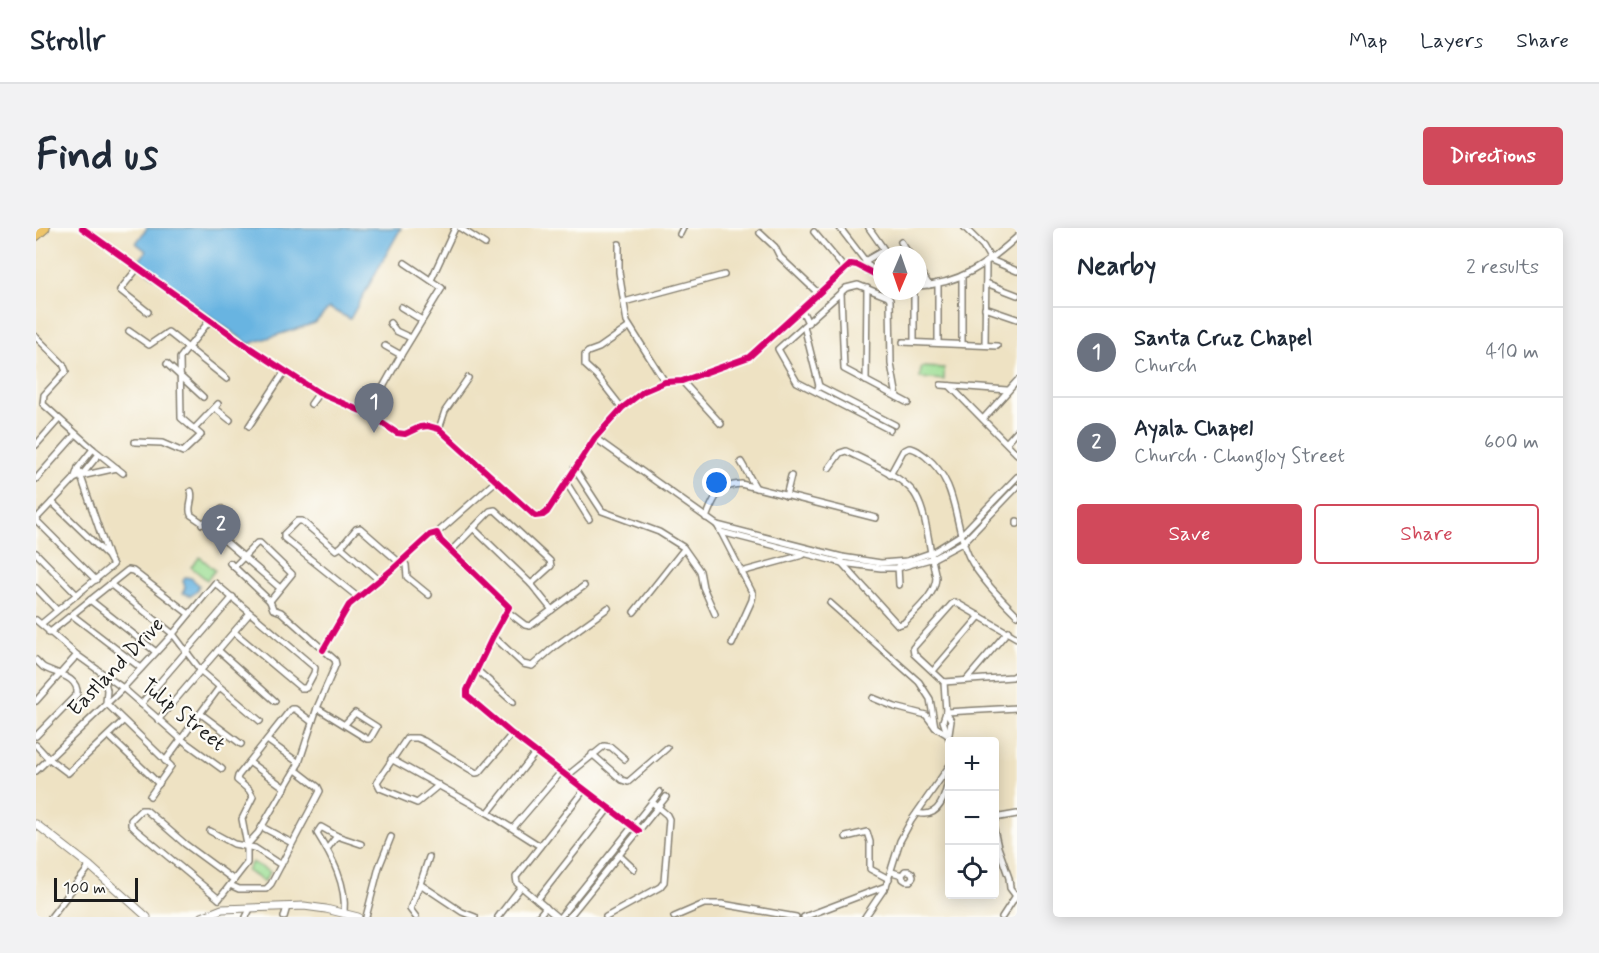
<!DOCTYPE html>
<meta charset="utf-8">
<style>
:root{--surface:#fff;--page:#f2f2f3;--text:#1f2937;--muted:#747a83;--line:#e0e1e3;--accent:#d1495b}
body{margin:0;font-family:Mynerve,sans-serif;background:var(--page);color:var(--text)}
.controls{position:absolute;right:18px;bottom:18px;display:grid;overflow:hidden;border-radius:6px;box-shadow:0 3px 15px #0003}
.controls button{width:54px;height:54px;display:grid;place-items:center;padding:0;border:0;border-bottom:2px solid var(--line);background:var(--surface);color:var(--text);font:30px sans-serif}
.compass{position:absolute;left:837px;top:18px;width:54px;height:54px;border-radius:50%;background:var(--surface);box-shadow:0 3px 15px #0003;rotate:182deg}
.scale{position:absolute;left:18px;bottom:15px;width:84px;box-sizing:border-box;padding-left:6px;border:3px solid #1c1c1c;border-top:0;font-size:16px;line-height:21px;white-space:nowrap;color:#1c1c1c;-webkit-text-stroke:4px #fdfcf7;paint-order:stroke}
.you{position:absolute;left:681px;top:255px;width:21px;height:21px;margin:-15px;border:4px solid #fff;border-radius:50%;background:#1a73e8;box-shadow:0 0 0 9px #1a73e833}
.badge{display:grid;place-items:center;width:39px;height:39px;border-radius:50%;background:var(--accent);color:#fff;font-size:20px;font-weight:700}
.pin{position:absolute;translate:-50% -50px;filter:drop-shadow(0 2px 3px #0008)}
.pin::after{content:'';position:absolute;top:32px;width:21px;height:18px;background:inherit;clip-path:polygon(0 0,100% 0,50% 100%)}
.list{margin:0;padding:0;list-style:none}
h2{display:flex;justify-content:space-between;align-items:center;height:78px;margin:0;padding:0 24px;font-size:26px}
h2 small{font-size:20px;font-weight:400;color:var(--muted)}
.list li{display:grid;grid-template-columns:39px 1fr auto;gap:18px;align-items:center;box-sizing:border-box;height:90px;padding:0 24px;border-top:2px solid var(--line)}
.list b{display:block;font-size:22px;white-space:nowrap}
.list p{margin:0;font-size:20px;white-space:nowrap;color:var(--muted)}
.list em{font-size:20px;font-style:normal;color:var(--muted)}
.actions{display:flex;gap:12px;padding:18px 24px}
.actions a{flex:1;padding:14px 0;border:2px solid var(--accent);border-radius:6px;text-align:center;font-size:21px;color:var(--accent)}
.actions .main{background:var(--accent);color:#fff}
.icon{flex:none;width:33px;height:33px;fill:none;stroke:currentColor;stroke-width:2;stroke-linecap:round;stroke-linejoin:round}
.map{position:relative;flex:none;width:981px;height:689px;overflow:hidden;border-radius:6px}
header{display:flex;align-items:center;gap:36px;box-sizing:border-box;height:84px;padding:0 30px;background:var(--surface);border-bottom:2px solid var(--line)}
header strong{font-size:28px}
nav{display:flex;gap:33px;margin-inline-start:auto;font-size:21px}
.intro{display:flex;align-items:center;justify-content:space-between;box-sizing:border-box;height:144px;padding:0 36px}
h1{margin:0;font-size:42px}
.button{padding:15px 27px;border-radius:6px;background:var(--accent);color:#fff;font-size:21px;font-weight:700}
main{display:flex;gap:36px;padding:0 36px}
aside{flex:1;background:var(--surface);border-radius:6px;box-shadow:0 3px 15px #0003}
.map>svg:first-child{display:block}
.green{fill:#9dde94;stroke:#5c7d58;stroke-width:1.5}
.water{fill:#68b4e1;stroke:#42687e;stroke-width:1.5}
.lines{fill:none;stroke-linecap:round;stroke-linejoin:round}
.minor-casing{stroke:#857f70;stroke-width:8}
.tertiary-casing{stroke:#857f70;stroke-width:9}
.primary-casing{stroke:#857f70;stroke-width:11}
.minor{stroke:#fff;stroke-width:5}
.tertiary{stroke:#fff;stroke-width:7}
.primary{stroke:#eec469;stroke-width:9}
.cycleway-casing{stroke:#fdfcf7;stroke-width:10}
.cycleway{stroke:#d6006c;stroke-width:6}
.labels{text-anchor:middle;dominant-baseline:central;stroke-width:4.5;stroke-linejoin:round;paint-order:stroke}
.street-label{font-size:21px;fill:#1c1c1c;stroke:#fdfcf7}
</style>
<header>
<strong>Strollr</strong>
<nav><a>Map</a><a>Layers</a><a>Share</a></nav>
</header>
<div class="intro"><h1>Find us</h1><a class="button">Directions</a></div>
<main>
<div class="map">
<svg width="981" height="689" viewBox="0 0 981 689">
<rect width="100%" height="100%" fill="#fdfcf7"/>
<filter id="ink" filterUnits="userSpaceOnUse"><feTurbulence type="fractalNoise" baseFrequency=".0167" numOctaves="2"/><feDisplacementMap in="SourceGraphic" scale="12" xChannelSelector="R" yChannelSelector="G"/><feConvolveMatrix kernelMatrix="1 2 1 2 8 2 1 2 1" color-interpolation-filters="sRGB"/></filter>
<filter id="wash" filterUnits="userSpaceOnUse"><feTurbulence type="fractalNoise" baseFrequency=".008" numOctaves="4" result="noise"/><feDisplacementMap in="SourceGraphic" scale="24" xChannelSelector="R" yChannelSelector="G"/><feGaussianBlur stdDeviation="1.35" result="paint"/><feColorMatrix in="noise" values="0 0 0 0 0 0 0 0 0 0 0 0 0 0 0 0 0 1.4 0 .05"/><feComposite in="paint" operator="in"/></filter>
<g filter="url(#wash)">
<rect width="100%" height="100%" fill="#eee2c3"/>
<!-- green -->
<g class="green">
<path d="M885,139L908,140V152L884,150Z"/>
<path d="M164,329L179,342L171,352L155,339Z"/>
<path d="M216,634L234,644L228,654L211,643Z"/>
</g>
<!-- water -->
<g class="water">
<path d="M111,0H365L314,91L293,80L279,95L213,116L101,36L110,23L100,15Z"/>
<path d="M149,349L155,350L163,357L162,361L155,368L147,365L149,359L147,353Z"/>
</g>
</g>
<g filter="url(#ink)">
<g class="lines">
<defs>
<g id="minor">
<path d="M46,0L211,118L283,165L332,186L361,205L369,206L384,199L392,198L403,201L499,288L507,287L511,284L559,210L586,180L608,163L629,154L646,153L713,129L815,36L821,37L846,50"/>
<path d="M424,0L449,16"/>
<path d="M804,0L837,43"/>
<path d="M833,0L852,27"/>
<path d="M929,0L947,18L955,32L981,43"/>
<path d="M778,4L809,41"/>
<path d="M724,5L739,19L744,29L782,65"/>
<path d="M644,6L647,0"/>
<path d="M865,14L874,27"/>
<path d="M583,16V44L591,94L629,154"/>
<path d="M829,33L848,22"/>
<path d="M882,39L893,57"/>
<path d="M101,41L84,62L112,84"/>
<path d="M926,48V116"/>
<path d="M395,52L419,0"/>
<path d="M950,55L981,67"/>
<path d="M882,58C924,56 951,36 981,9"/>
<path d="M805,65L808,141L872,175"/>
<path d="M588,74L688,47"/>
<path d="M365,79L386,92"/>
<path d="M765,80L772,95"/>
<path d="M949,80L981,91"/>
<path d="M354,95L360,103L375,110"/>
<path d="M768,98L783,158L782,160"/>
<path d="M93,103L113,117L132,104L191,151"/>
<path d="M0,109L27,136L30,143L8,167L7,176L57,221L87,245"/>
<path d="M867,114L961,118"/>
<path d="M878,114V63"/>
<path d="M902,115V55"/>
<path d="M949,117L950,36"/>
<path d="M349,118L365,127"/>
<path d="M131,136L167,169"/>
<path d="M646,153L685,196"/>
<path d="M830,153L831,60"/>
<path d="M905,157L971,162"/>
<path d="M783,158L859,197"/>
<path d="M914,158L981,226"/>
<path d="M275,176L283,165"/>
<path d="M179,180L194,192"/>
<path d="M586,180L561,148L549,137V127L552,124L563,120L593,99"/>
<path d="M332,186L365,127L406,60L369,35"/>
<path d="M947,191L981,153"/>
<path d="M213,198L249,143"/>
<path d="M158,201L182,176"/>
<path d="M403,201L409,183L432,150"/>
<path d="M854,202L761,154L742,121L810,60L822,57L852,69L854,72L855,136L861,169"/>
<path d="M559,210L681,297L685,304L717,366L716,372L696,416"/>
<path d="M99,214L126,215L147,224L165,207L145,190L144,130L174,92"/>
<path d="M971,214L981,203"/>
<path d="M0,217L23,191"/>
<path d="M705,234L720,260"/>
<path d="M42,240L72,327"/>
<path d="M538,240L566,283L623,304L647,319L664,343L667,359L679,386"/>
<path d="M793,240L804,225L810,223C829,232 870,250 880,268C892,289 893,324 900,349C900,367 880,382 868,395L862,397L806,335V329"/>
<path d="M854,247L867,223L873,220C880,220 883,224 889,228C924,256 916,293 933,329C943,349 965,371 981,387"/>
<path d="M45,248L81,240"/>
<path d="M0,251L40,206"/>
<path d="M38,251L42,240L57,221"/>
<path d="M530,254L553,291"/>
<path d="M155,263C158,272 151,279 155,287L174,300L244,360"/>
<path d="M750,268L755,248"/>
<path d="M670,290C678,270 682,257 705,256L840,290"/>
<path d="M0,291L38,251L45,248L63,226"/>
<path d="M0,292L60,352"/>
<path d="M981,293V296"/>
<path d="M166,296L186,281"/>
<path d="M681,297L806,329L845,335L871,333L897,324L926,306L981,249"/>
<path d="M437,300L495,356L516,382"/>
<path d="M685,304L806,335L845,340H862L898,330L928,314L981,259"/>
<path d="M401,305L460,253"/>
<path d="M305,319L343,352"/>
<path d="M415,323L454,283L459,282L514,333L515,338L495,356"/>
<path d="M0,325L41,367"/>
<path d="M367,332L370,337L371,349L393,367"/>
<path d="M194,335L234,373"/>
<path d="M862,338L863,357"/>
<path d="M198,339L221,315H224L256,346L234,373"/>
<path d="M705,344L767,327"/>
<path d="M74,356L137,406L165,443L224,493"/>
<path d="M0,360L21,382"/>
<path d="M323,370L248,310V306L261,293H266L300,322L305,319L320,301L324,300L364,335"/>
<path d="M54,372L120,424"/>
<path d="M794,375L883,454L894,471L899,499"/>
<path d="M472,384L489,397L494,398L548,358"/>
<path d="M598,384L648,321"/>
<path d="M36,387L105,440"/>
<path d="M0,392L41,427L87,460L145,511L186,541"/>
<path d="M5,396L77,337L72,328L16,274"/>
<path d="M13,405L92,342L97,343L153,386"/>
<path d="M457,408L487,436L496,438L518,419L572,380"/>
<path d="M182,422L239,473"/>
<path d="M287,422L313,377L358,340L394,307L401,305L405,313L473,379L457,408L431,462V468L476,506L603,603"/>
<path d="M0,432C1,433 7,439 7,439C19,446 43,448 41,466L0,508"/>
<path d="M441,442L477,474"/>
<path d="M897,443L944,388"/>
<path d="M67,446L71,462L70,475L135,538L114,568"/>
<path d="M931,451L972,403"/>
<path d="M908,454L976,449L981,446"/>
<path d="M837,470L859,479L890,487L899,499L912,507"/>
<path d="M0,473L41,427"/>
<path d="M105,476L197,369"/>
<path d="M281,480L331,511H334L341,499L319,485L309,496"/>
<path d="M910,484L981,480"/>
<path d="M910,484L915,493L913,506"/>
<path d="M165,486L205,516"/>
<path d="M122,492L214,385"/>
<path d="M73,508L123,556"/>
<path d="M231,512L263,535"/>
<path d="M914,514L907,493L910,484L908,454L878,426L877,420L916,376L919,374L981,410"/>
<path d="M0,517L12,530L32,545L87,493"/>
<path d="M556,526L586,552L592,554L631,520"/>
<path d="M355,531L452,585L504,618"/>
<path d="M129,533L183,460"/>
<path d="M213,534L249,560"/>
<path d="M0,543L87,460L137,406L179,355L277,438L279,440L278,445L270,460H265L198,404"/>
<path d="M531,548L568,518L575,519L589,531"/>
<path d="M403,557L381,575L344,560L341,554L371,510H381L388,513L440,545L444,544L476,506"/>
<path d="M452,585L500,524"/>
<path d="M881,585C906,592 910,563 914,545"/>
<path d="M958,590L981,586"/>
<path d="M226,599L256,615"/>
<path d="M477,600L525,544"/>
<path d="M958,602L962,619L973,650L974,660L980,668"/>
<path d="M174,603L198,616L219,620L245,637"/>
<path d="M810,609L831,604L834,614V641L853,651"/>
<path d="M211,617L222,605L263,535L281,480L300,436L299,432L245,384L237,381L234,373"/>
<path d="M291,621L301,608"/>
<path d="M584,628L598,641"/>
<path d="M393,629L384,656L426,684L439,689"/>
<path d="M856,644L866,647L867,651L870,653H874L877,649L876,645L873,643H869L866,647"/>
<path d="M194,657L203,661H230L235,656L284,563L282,559L260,542"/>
<path d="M183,671L211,635V617L206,591L217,569L213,562L201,552L202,548L255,481H259L276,494"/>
<path d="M183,671L99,601L95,597V592L105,582H110L149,616L198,652"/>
<path d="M501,672L573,580"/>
<path d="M308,685C311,657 296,629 281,605L285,599L301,608L325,616"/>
<path d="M15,689L54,638"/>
<path d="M210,689L214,681"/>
<path d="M248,689L251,679"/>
<path d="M330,689L343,639L355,609"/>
<path d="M380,689L374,681L384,656"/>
<path d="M462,689L485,659"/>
<path d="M502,689L510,679"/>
<path d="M521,689L481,655L480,649L548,562"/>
<path d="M524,689L624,564"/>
<path d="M533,689L630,569"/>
<path d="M570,689L624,659L628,654L633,591L631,587L616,574"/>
<path d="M638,689L668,676H686L760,689"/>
<path d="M768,689L850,658"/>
<path d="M829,689L850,658L864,613L875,593L914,537"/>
<path d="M966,689L981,666"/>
</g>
<g id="tertiary">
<path d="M0,596L54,638L111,689"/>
<path d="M166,689L186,681L268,678L290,681L322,689"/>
</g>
<path id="primary" d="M0,8L9,0"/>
</defs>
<!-- minor casing -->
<use href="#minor" class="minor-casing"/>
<!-- tertiary casing -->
<use href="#tertiary" class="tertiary-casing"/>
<!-- primary casing -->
<use href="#primary" class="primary-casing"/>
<!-- minor -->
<use href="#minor" class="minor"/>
<!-- tertiary -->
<use href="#tertiary" class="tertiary"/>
<!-- primary -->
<use href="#primary" class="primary"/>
<defs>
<g id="cycleway">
<path d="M46,0L211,118L283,165L332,186L361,205L369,206L384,199L392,198L403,201L499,288L507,287L511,284L559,210L586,180L608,163L629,154L646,153L713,129L815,36L821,37L846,50"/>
<path d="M287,422L313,377L358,340L394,307L401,305L405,313L473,379L457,408L431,462V468L476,506L603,603"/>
</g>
</defs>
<!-- cycleway casing -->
<use href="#cycleway" class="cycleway-casing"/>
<!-- cycleway -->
<use href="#cycleway" class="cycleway"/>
</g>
</g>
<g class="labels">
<!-- street labels -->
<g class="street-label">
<text transform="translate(80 439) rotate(-46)">Eastland Drive</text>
<text transform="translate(147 487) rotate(39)">Tulip Street</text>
</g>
</g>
</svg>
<div class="controls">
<button>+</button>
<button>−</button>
<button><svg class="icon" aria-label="locate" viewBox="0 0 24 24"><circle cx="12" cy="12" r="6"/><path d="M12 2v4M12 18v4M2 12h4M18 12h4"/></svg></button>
</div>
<svg class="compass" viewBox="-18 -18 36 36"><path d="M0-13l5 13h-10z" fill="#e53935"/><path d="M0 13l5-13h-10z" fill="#747a83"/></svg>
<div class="scale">100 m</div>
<div class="you"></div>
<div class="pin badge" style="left:338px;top:205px;background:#6b7280">1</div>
<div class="pin badge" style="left:185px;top:327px;background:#6b7280">2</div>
</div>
<aside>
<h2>Nearby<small>2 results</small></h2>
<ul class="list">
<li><span class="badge" style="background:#6b7280">1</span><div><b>Santa Cruz Chapel</b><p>Church</p></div><em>410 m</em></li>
<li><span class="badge" style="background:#6b7280">2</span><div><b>Ayala Chapel</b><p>Church · Chongloy Street</p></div><em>600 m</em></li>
</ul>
<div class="actions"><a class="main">Save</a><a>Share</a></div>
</aside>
</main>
